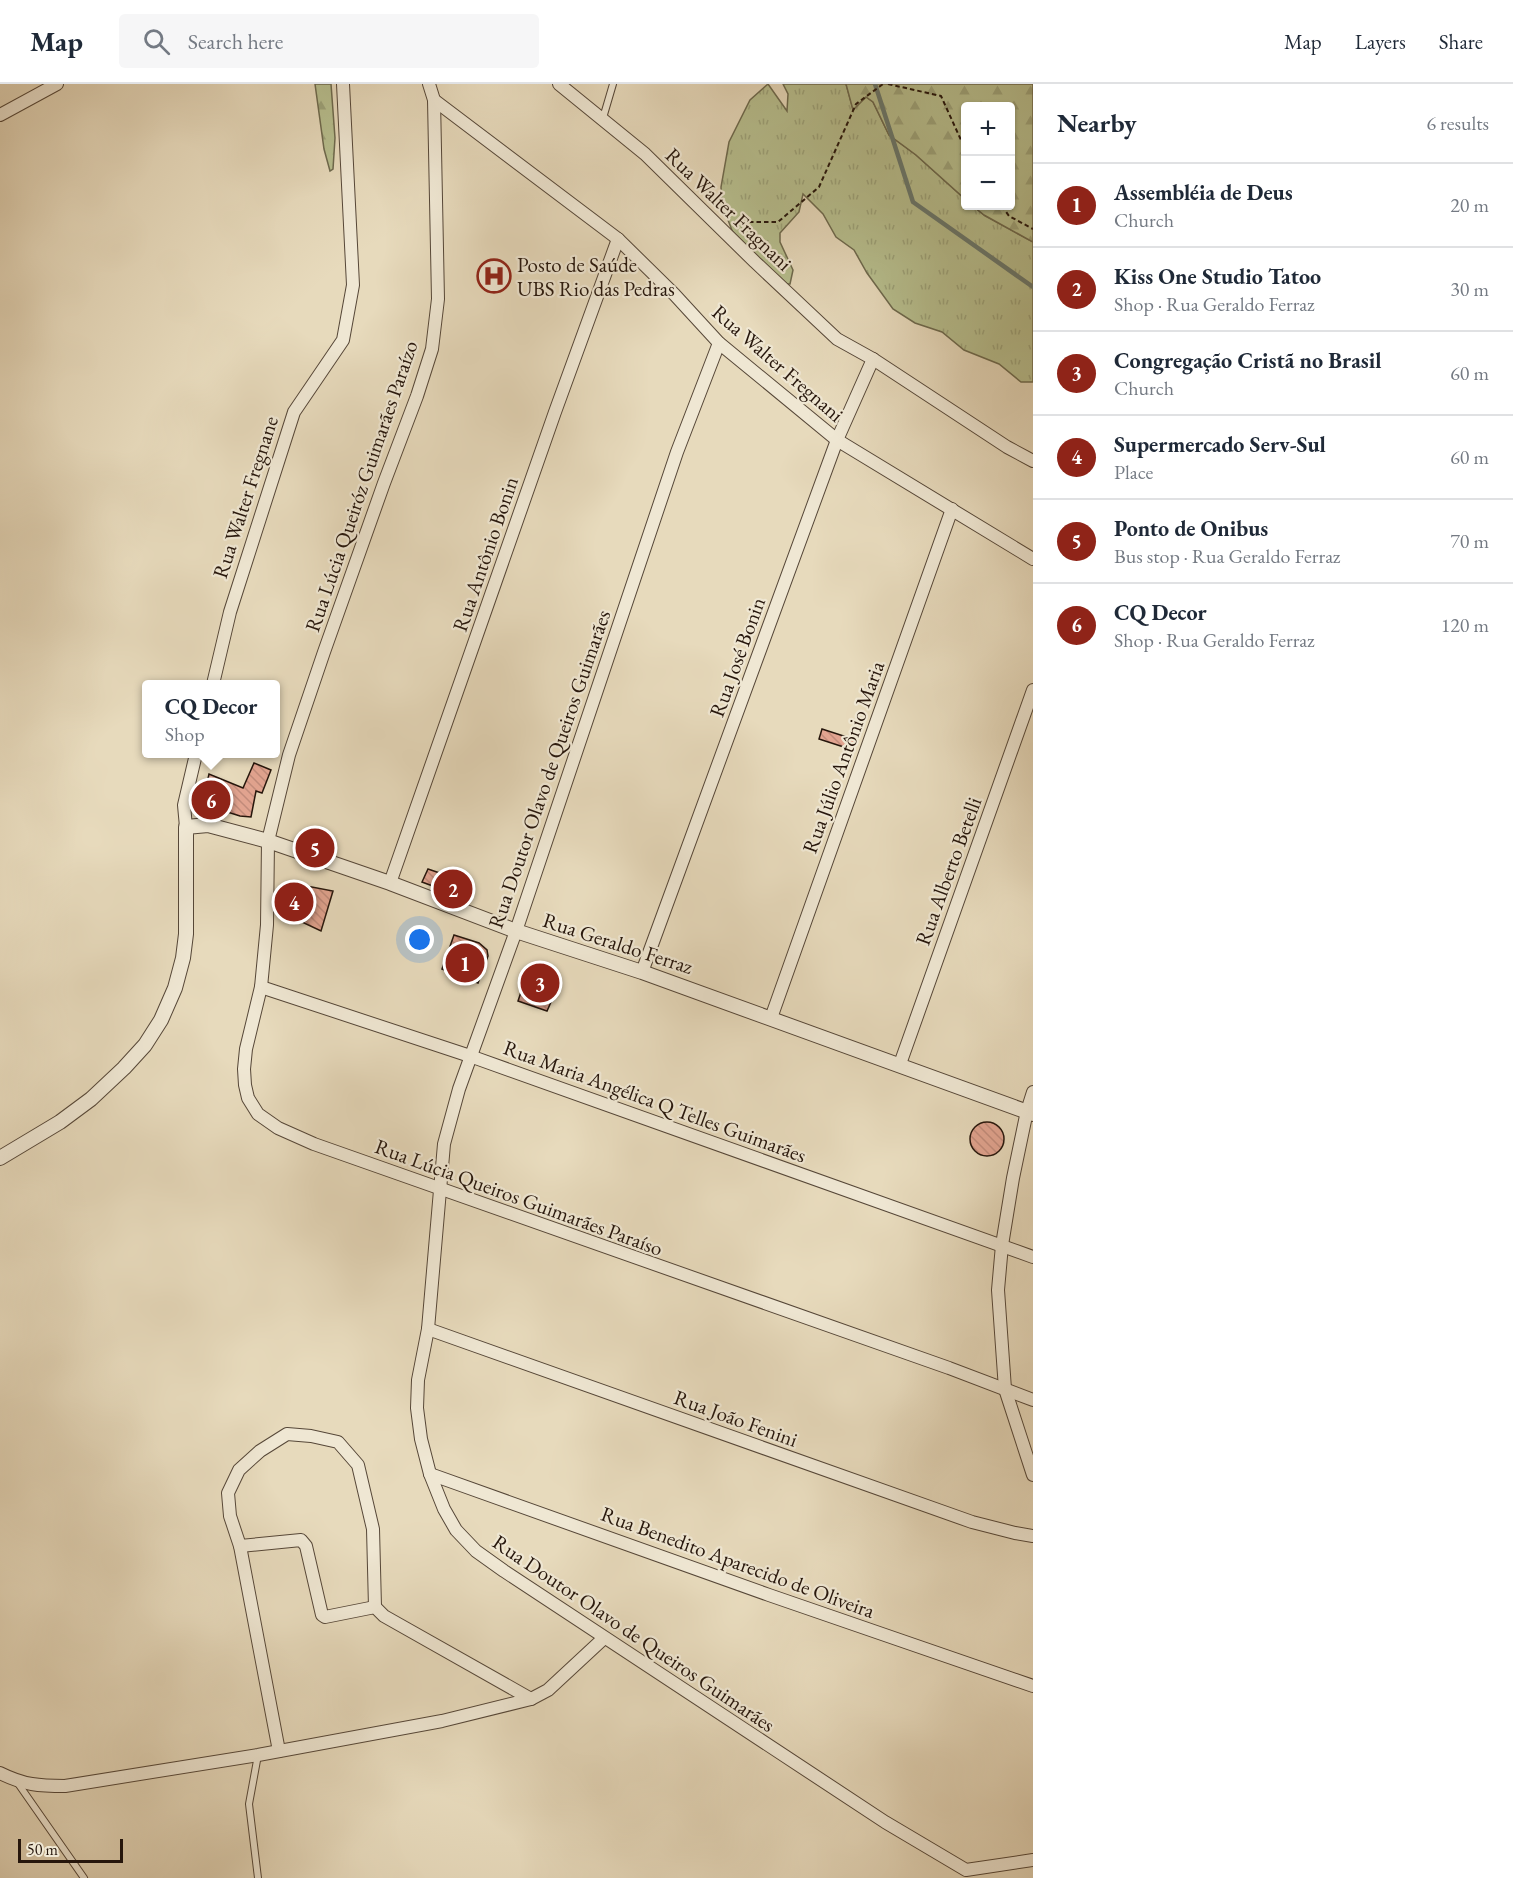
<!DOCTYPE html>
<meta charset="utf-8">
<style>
:root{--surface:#fff;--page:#f6f6f7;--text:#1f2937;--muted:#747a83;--line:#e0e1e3;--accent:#8f2418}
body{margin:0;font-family:"EB Garamond",serif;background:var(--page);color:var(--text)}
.controls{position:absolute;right:18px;top:18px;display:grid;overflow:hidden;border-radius:6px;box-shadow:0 2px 4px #0004}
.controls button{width:54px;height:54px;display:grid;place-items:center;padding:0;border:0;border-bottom:2px solid var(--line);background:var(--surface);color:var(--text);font:30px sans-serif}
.scale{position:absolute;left:18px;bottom:15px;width:105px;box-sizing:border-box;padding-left:6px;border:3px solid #26160c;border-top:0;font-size:16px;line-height:21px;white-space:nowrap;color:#26160c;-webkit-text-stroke:4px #efe7d3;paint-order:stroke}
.you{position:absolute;left:420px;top:856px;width:21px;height:21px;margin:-15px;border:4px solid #fff;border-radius:50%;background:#1a73e8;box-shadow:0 0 0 9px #1a73e833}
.badge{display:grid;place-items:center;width:39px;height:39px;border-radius:50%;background:var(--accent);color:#fff;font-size:20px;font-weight:700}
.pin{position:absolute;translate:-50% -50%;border:3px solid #fff;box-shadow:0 2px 6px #0006}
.popup{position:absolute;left:142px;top:596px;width:138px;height:78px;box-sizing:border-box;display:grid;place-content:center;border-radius:6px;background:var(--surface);filter:drop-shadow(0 2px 4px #0005);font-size:20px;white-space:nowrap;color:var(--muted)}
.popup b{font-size:22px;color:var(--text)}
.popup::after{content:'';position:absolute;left:50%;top:100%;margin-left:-12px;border:12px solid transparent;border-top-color:var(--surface)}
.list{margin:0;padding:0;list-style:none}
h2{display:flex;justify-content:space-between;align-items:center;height:78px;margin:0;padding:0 24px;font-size:26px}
h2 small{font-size:20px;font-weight:400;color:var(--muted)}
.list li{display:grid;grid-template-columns:39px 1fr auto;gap:18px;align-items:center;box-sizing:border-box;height:84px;padding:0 24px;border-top:2px solid var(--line)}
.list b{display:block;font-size:22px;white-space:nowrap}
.list p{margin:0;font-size:20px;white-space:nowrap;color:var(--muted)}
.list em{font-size:20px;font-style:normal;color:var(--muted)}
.icon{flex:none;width:33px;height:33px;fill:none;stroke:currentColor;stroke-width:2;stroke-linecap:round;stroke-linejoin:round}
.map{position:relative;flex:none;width:1033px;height:1794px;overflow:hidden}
header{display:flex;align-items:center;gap:36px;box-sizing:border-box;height:84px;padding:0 30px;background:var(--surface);border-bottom:2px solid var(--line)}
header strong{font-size:28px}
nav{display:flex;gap:33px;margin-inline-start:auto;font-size:21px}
.search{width:420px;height:54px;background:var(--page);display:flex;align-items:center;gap:15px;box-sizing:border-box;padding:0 21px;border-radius:6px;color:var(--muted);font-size:22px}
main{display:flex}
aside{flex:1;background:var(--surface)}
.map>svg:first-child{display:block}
.grass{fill:url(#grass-tufts);stroke:#6e6a4e;stroke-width:1.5}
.forest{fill:url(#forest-firs);stroke:#6e6a4e;stroke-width:1.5}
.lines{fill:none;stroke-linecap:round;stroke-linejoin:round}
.stream{stroke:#6a796e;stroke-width:4.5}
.building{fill:url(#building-back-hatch);stroke:#26160c;stroke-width:1.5}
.service-casing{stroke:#564738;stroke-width:8}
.minor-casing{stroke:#564738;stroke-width:14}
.tertiary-casing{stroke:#564738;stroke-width:16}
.path{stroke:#26160c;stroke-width:2;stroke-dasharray:4.5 3;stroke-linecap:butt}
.service{stroke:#efe7d3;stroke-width:6}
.minor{stroke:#efe7d3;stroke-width:12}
.tertiary{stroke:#efe7d3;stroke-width:14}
.labels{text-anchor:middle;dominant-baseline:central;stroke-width:4.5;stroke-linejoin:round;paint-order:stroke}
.street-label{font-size:21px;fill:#26160c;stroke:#efe7d3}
.poi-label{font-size:21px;fill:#26160c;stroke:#efe7d3;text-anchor:start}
</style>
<header>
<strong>Map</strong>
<div class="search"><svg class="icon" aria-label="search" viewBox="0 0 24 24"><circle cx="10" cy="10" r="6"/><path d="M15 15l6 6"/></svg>Search here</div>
<nav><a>Map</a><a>Layers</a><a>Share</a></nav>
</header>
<main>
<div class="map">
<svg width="1033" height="1794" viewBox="0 0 1033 1794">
<defs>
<pattern id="grass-tufts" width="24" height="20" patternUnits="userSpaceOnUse" patternTransform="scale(1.5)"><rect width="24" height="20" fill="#b7bf8f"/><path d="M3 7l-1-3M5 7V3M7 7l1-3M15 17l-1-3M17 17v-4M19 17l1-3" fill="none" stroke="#9da37a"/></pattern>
<pattern id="forest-firs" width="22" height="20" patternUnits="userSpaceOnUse" patternTransform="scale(1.5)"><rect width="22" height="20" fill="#b7bf8f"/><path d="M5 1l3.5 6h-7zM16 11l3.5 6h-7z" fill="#9da37a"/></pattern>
<pattern id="building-back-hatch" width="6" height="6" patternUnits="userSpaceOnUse" patternTransform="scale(1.5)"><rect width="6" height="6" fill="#e2a490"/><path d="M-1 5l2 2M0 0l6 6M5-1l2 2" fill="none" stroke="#c28c7b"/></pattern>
</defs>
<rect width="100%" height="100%" fill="#e7dabc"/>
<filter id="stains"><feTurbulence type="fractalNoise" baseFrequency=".00333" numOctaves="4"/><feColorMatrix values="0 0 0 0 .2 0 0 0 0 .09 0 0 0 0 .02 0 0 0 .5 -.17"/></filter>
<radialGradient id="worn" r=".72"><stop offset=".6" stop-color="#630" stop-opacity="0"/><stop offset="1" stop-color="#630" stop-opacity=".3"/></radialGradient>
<!-- grass -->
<path class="grass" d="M768,0L787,27L788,10L783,0H846L853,25L866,13L873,18L889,51L916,71L965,115L966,122H973L985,132L1033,158V298H1021L999,280L964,266L942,248L915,239L893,225L867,189L854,166L836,153L823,130L803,110L799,128L780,149V158L793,186L790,200H783L736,157L722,120L721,103L729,58L750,16Z"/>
<!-- forest -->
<g class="forest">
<path d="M315,0H331L335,54L333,85L330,87L324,65Z"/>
<path d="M846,0H1033V158L984,131L973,122H1010V22H966L965,115L916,71L889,51L873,18L866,13L853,26Z"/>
</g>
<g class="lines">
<!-- stream -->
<path class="stream" d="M875,0L913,118L1033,203"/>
</g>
<!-- building -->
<g class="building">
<path d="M822,645L856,656L853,666L819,655Z"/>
<path d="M254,679L271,686L262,709L256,707L251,733L240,732L202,720L209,690L243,704Z"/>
<path d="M428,785L463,797L457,811L422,798Z"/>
<path d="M296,800L333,807L321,847L285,830L286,807L290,801Z"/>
<path d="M454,851L479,859L487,866L488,872L478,899L442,885Z"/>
<path d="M544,884L559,892L552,906L555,909L547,927L518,917L527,890L535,885Z"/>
<circle cx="987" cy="1055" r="17"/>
</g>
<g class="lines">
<defs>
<g id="service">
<path d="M603,34L613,0"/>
<path d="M17,1698L84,1794"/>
<path d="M258,1794L249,1720L258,1671"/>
</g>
<g id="minor">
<path d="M429,0L434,16L438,215L432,265L417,312L384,399L324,568L289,671L268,757L267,841L261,903L246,965L244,985L245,1001L248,1014L258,1030L278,1044L314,1060L949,1284L1033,1316"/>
<path d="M559,0L645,70L755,178L837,255L873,275L1007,363L1033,377"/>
<path d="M434,16L618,155L674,210L719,259L837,356L1033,475"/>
<path d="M0,31L57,0"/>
<path d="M719,259L677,368L516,847L459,1005L444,1060L428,1245L418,1296L417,1324L421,1355L430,1390L444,1425L456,1446L476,1467L504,1487L885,1738L966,1786L1033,1776"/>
<path d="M213,600L230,528L294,328L343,256L353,201L343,0"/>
<path d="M186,743L184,721L196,670"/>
<path d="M390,799L555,328L618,155"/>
<path d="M642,888L837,356L873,275"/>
<path d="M261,903L470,972L1033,1173"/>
<path d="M771,934L952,425"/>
<path d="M900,980L1033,606"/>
<path d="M1033,1008L1027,1027L1013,1094L1002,1161L998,1206L1005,1305L1033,1391"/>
<path d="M428,1245L972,1438L1015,1449L1033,1452"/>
<path d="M430,1390L769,1511L1033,1602"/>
<path d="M240,1462L301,1456L306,1462L322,1531L325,1533L375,1523L384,1532L531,1615"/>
<path d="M279,1667L240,1462L230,1432L228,1409L239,1386L260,1367L287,1350L311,1352L338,1358L358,1381L373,1445L375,1523"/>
<path d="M0,1689C24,1701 39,1702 65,1702L258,1671L442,1637L531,1615L548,1606L604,1554"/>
</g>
<path id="tertiary" d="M0,1074L60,1038L91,1015L124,984L145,961L161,936L175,904L183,874L186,850V743L208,741L268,757L390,799L516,847L642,888L1033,1030"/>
</defs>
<!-- service casing -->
<use href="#service" class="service-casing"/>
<!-- minor casing -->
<use href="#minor" class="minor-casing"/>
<!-- tertiary casing -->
<use href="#tertiary" class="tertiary-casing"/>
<!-- path -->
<g class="path">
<path d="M888,0L941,12L966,67"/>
<path d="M1002,122L1009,132L1033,145"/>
<path d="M734,138H778L819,103L856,20L883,0"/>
</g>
<!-- service -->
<use href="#service" class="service"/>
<!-- minor -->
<use href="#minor" class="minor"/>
<!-- tertiary -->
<use href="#tertiary" class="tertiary"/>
</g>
<!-- icons -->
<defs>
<symbol id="hospital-ring" viewBox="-11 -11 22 22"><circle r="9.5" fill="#efe7d3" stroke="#8f2418" stroke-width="1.5"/><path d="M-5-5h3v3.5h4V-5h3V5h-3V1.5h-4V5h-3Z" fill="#8f2418"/></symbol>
</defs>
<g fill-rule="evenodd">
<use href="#hospital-ring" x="475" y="173" width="38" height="38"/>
</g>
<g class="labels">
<!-- street labels -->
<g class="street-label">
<text transform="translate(729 125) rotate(44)">Rua Walter Fragnani</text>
<text transform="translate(778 279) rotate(41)">Rua Walter Fregnani</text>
<text transform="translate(361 402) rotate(-71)">Rua Lúcia Queiróz Guimarães Paraízo</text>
<text transform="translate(245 413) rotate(-72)">Rua Walter Fregnane</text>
<text transform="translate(485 470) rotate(-71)">Rua Antônio Bonin</text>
<text transform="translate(737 573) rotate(-70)">Rua José Bonin</text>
<text transform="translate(843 673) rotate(-70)">Rua Júlio Antônio Maria</text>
<text transform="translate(549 685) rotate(-71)">Rua Doutor Olavo de Queiros Guimarães</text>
<text transform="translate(948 787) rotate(-70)">Rua Alberto Betelli</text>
<text transform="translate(618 859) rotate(18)">Rua Geraldo Ferraz</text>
<text transform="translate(655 1017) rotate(20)">Rua Maria Angélica Q Telles Guimarães</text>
<text transform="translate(519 1113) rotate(20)">Rua Lúcia Queiros Guimarães Paraíso</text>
<text transform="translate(736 1334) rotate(20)">Rua João Fenini</text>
<text transform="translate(738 1478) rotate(20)">Rua Benedito Aparecido de Oliveira</text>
<text transform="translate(634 1549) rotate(34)">Rua Doutor Olavo de Queiros Guimarães</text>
</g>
<!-- poi labels -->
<g class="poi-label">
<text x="517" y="180">Posto de Saúde<tspan x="517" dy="24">UBS Rio das Pedras</tspan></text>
</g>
</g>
<rect width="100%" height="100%" filter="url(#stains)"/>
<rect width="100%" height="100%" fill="url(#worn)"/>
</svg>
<div class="controls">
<button>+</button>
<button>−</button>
</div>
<div class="scale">50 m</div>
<div class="you"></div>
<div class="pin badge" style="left:465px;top:879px">1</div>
<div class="pin badge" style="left:453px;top:805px">2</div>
<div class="pin badge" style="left:540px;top:899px">3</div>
<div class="pin badge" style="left:294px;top:818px">4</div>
<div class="pin badge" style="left:315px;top:764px">5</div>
<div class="pin badge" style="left:211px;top:716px">6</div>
<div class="popup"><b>CQ Decor</b>Shop</div>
</div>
<aside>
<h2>Nearby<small>6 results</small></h2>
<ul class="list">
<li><span class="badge">1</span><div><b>Assembléia de Deus</b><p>Church</p></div><em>20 m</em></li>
<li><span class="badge">2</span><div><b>Kiss One Studio Tatoo</b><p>Shop · Rua Geraldo Ferraz</p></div><em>30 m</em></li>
<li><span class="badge">3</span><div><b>Congregação Cristã no Brasil</b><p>Church</p></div><em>60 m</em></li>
<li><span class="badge">4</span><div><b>Supermercado Serv-Sul</b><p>Place</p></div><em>60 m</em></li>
<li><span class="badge">5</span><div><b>Ponto de Onibus</b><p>Bus stop · Rua Geraldo Ferraz</p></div><em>70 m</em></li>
<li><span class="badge">6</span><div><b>CQ Decor</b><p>Shop · Rua Geraldo Ferraz</p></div><em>120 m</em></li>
</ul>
</aside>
</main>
